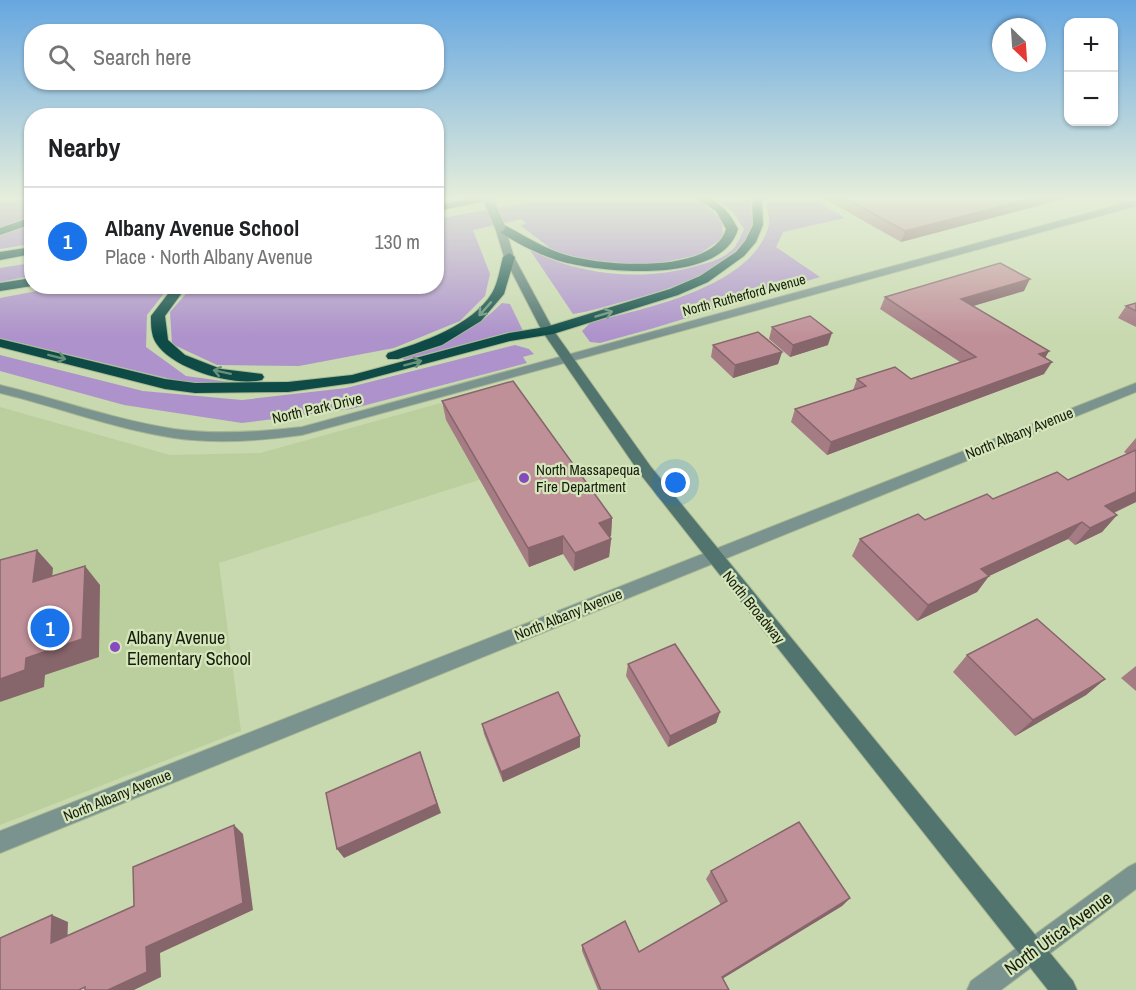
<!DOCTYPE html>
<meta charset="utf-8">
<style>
:root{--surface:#fff;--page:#f2f2f2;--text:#202124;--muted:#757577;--line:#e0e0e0;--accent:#1a73e8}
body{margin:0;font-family:"Archivo Narrow",sans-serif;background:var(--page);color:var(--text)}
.controls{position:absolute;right:18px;top:18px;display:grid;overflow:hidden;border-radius:12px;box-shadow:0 2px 4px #0004}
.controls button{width:54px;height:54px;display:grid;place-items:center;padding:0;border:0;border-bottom:2px solid var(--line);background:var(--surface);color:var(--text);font:30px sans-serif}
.compass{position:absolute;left:992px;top:18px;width:54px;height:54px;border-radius:50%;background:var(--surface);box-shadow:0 2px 4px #0004;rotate:155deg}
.you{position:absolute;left:676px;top:483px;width:21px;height:21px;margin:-15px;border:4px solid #fff;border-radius:50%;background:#1a73e8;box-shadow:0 0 0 9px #1a73e833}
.badge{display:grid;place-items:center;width:39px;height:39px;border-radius:50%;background:var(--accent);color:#fff;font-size:20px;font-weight:700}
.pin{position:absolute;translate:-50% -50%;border:3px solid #fff;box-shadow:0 2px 6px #0006}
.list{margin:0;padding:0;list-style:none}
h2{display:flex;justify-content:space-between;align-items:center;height:78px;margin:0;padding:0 24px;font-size:26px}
h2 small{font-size:20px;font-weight:400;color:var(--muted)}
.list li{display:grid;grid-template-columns:39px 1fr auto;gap:18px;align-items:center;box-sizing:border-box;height:108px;padding:0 24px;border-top:2px solid var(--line)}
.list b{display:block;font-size:22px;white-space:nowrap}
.list p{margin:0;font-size:20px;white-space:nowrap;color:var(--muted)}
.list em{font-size:20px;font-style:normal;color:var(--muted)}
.icon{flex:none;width:33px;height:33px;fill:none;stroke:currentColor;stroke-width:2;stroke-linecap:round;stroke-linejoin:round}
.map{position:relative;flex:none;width:1136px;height:990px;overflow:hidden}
.search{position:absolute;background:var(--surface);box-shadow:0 2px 4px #0004;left:24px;top:24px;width:420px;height:66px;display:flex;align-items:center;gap:15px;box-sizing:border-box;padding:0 21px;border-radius:24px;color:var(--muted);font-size:22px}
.panel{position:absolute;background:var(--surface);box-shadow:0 2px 4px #0004;left:24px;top:108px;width:420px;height:186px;border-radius:24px}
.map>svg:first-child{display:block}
.built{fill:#bbcf9e}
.green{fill:#ad92cb}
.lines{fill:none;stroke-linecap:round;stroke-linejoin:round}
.minor-casing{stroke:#a8b792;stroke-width:2}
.secondary-casing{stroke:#a8b792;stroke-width:2}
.motorway-casing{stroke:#a8b792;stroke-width:2}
.minor{fill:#7b938f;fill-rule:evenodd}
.secondary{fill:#51746f;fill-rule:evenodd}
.motorway{fill:#0e4b46;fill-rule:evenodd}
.secondary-bridge-casing{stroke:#a8b792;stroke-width:11;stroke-linecap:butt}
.secondary-bridge{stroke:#51746f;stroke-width:10}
.wall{fill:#a57c84}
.shaded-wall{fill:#86656b}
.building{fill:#c09099;stroke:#86656b;stroke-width:1.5}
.oneway{stroke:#68917b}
.poi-dot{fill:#8749be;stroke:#d5e6bb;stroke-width:2}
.labels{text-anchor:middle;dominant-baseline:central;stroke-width:4.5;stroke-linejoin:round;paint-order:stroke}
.far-street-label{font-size:14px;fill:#171d0e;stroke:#d5e6bb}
.street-label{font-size:15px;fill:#171d0e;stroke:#d5e6bb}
.poi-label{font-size:15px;fill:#171d0e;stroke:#d5e6bb;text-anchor:start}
.near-poi-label{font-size:18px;fill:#171d0e;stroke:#d5e6bb;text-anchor:start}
.near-street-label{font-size:18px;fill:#171d0e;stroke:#d5e6bb}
</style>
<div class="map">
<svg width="1136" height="990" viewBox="0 0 1136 990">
<rect width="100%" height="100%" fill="#c8d9af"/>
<!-- built -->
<path class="built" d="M441,403L482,479L219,563L241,731L0,825V407L170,455L260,453Z"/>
<!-- green -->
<g class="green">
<path d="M9,197H31V216L0,229V199Z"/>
<path d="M557,197H683L704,204L722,220L723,238L698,255L650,265L585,261L554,251L520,225L526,224L522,219L473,230L490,274L485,296L460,321L394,348L299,366L217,365L172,344L170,312L192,287L436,286L437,219Z"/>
<path d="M712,197H748C751,207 754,218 751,229C738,272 656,293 618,303C603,307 588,312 573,314L530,250C582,276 644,282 700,265C712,262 724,258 733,249C738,244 741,235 744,229L733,212Z"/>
<path d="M764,197H810L845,218L783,232L776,247L820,277L654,328L600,343L590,342L582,331L591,322C643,309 755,287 769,224C770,216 766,205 764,197Z"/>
<path d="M31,225V244L0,249V236Z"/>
<path d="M31,263V276L0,282V268Z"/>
<path d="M58,287H169L147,315L146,347L186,376L237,383L183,382L0,338V298Z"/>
<path d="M502,303L510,304L524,333L509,332L404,360L403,358C444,343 470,334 502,303Z"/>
<path d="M515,345L529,349L534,354L523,357L527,363L351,409L242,423L124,405L0,371V355L143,391L242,400L346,388Z"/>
</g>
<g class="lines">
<defs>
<g id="minor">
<path d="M1136,200V206L302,435C259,441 216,444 174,438C115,429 58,407 0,393V385C58,399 115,420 174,429C216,435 259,432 302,427Z"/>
<path d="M1136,383V392L0,853V831Z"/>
<path d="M1136,863V889L1001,990H967L971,981L1128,867Z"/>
</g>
<path id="secondary" d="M500,224L505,227L514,257L554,331L651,467L1073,981L1077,990H1048L641,475L542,331L504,257L495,227Z"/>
<g id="motorway">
<path d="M476,197H497L492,200L436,211V205Z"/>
<path d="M694,197C716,197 728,209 738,229C722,285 602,273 560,261C542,256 507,239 494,227L496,225H504C524,235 544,249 566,255C602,266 713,275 726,229L716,211Z"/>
<path d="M752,197H762L763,225L756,242L744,256L708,282L678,295L553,334L510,341L353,383L288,392L195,393L165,389L0,347V339L165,379L195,383L288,382L352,375L509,333L546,327L670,289L700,276L736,252L745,241L753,225Z"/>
<path d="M32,217V224L0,235V228Z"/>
<path d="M32,247V254L0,260V252Z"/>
<path d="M509,253L515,257L504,294L481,321L442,345L398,359H388L386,356L388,353C422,342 472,326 492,293C498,283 500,268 503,257Z"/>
<path d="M32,278V286L0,291V283Z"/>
<path d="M174,286H187L165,316L168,340L185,355L221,369L262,374L264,377L262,380C234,387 172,369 156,343C151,335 151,325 151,316Z"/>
</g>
</defs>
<!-- minor casing -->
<use href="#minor" class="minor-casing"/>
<!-- secondary casing -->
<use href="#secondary" class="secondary-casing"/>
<!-- motorway casing -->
<use href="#motorway" class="motorway-casing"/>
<!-- minor -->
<use href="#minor" class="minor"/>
<!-- secondary -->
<use href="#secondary" class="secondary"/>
<!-- motorway -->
<use href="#motorway" class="motorway"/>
<defs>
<path id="secondary-bridge" d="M487,197L500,227"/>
</defs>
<!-- secondary-bridge casing -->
<use href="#secondary-bridge" class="secondary-bridge-casing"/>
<!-- secondary-bridge -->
<use href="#secondary-bridge" class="secondary-bridge"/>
</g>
<!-- wall -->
<g class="wall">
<path d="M825,197H1071L901,242L825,199Z"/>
<path d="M1024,291L973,306L1049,351L1045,358L1044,374L827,455L791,422L795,409L853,390L857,379H911L960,362L880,309L885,297Z"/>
<path d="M1136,303V327L1118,318L1126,306Z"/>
<path d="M772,327L828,345L790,357L769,339Z"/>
<path d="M713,345L782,352L778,364L733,378L711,357Z"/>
<path d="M442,401L612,518L611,536L609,537L611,539L609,557L574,571L563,554L529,567L446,420Z"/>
<path d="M1136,438V502L1114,513L1117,515L1102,532L1075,545L1068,539L989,576L977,592L917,621L852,556L860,539L993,499L1068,480L1127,454L1124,452Z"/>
<path d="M967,655L1105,679L1086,695L1015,736L953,672Z"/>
<path d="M628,664L720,712L716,723L668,747L626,676Z"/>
<path d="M1136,666V691L1121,678Z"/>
<path d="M482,724L580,736V747L503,782L484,734Z"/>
<path d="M711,871L850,898L842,906L723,978L729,990H598L582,951V945L639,952L721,905L706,879Z"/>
</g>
<!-- shaded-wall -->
<g class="shaded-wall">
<path d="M1036,197H1071L901,242L905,231Z"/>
<path d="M1030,279L1024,291L956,311L961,299Z"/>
<path d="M832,333L828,345L790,357L793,345Z"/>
<path d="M1049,351L1042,363L1039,354Z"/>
<path d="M782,352L778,364L733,378L735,365Z"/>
<path d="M1052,362L1044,374L827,455L831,442Z"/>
<path d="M1136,492V502L1091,523L1105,506Z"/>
<path d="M1117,515L1102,532L1075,545L1090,528Z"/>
<path d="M612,518L611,536L598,541L599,523Z"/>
<path d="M1082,522L1068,539L989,576L977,592L917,621L928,605L981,569Z"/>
<path d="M563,536V554L529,567L528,548Z"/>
<path d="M611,539L609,557L574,571L575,553Z"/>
<path d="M37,550L53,568L50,600L33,582Z"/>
<path d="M85,566L100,585L99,657L45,675L44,687L0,702V679L26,658Z"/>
<path d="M1105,679L1086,695L1015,736L1033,720Z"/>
<path d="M720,712L716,723L668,747L670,736Z"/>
<path d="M580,736V747L503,782L501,772Z"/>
<path d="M420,752L441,813L344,858L337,849Z"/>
<path d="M234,825L243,834L253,910L160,953L161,977L134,990H108Z"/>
<path d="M850,898L842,906L717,982L722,977Z"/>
<path d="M52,915L68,922L67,949L51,943Z"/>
</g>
<!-- building -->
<g class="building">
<path d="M843,197H1036L905,231Z"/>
<path d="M1000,263L1030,279L961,299L1049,351L1039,354L1052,362L831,442L795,409L866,386L857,379L895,367L911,379L976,357L885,297Z"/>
<path d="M1136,303V311L1126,306Z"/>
<path d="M810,316L832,333L793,345L772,327Z"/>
<path d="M758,332L782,352L735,365L713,345Z"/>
<path d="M513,381L612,518L599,523L611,539L575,553L563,536L528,548L442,401Z"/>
<path d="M1136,450V492L1105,506L1117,515L1090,528L1082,522L981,569L989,576L928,605L860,539L918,514L925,520L987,494L993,499L1057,472L1068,480Z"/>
<path d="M37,550L33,582L85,566L82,639L26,658L25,670L0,679V560Z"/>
<path d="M1037,619L1105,679L1033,720L967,655Z"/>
<path d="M675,644L720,712L670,736L628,664Z"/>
<path d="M558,692L580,736L501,772L482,724Z"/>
<path d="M420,752L437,804L337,849L326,793Z"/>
<path d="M799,822L850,898L722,977L729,990H601L582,945L625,921L639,952L727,901L711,871Z"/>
<path d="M234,825L243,903L146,947L147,972L108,990H85V987L79,990H0V938L52,915L51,943L134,906L133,867Z"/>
</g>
<!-- one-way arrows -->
<defs><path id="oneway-shaft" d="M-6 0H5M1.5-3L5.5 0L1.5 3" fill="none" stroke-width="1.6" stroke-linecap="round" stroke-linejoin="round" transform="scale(1.5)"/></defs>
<g class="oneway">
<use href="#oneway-shaft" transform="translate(485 309) rotate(132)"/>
<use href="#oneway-shaft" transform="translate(604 314) rotate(-17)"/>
<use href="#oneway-shaft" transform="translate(57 357) rotate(14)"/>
<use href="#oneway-shaft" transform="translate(413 363) rotate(-15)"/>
<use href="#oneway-shaft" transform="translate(222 372) rotate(-168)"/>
</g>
<!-- sky -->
<linearGradient id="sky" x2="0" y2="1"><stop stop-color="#66a7e0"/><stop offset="0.59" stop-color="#e6eedb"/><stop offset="1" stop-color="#e6eedb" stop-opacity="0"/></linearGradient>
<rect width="1136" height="336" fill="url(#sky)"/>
<!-- markers -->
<g class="poi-dot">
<circle cx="524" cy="478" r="6"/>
<circle cx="115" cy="647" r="6"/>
</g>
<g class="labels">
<!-- far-street labels -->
<g class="far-street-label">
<text transform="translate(744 295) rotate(-15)">North Rutherford Avenue</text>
</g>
<!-- street labels -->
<g class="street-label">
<text transform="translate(317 408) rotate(-13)">North Park Drive</text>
<text transform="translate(1019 433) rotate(-22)">North Albany Avenue</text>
<text transform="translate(754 607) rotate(51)">North Broadway</text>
<text transform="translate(568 614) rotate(-22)">North Albany Avenue</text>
<text transform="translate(117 795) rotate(-22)">North Albany Avenue</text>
</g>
<!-- poi labels -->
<g class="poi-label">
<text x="536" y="469">North Massapequa<tspan x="536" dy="17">Fire Department</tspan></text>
</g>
<!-- near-poi labels -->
<g class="near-poi-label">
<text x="127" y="637">Albany Avenue<tspan x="127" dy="21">Elementary School</tspan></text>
</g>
<!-- near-street labels -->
<g class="near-street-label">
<text transform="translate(1058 933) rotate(-36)">North Utica Avenue</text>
</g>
</g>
</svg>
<div class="controls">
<button>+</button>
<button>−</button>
</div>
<svg class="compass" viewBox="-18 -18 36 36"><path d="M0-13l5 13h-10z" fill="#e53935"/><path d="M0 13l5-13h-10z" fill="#757577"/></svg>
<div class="you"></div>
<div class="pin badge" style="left:50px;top:628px">1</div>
<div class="search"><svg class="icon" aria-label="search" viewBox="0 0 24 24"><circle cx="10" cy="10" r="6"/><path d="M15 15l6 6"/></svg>Search here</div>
<section class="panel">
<h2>Nearby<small></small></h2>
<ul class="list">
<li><span class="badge">1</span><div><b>Albany Avenue School</b><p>Place · North Albany Avenue</p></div><em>130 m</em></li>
</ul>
</section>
</div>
